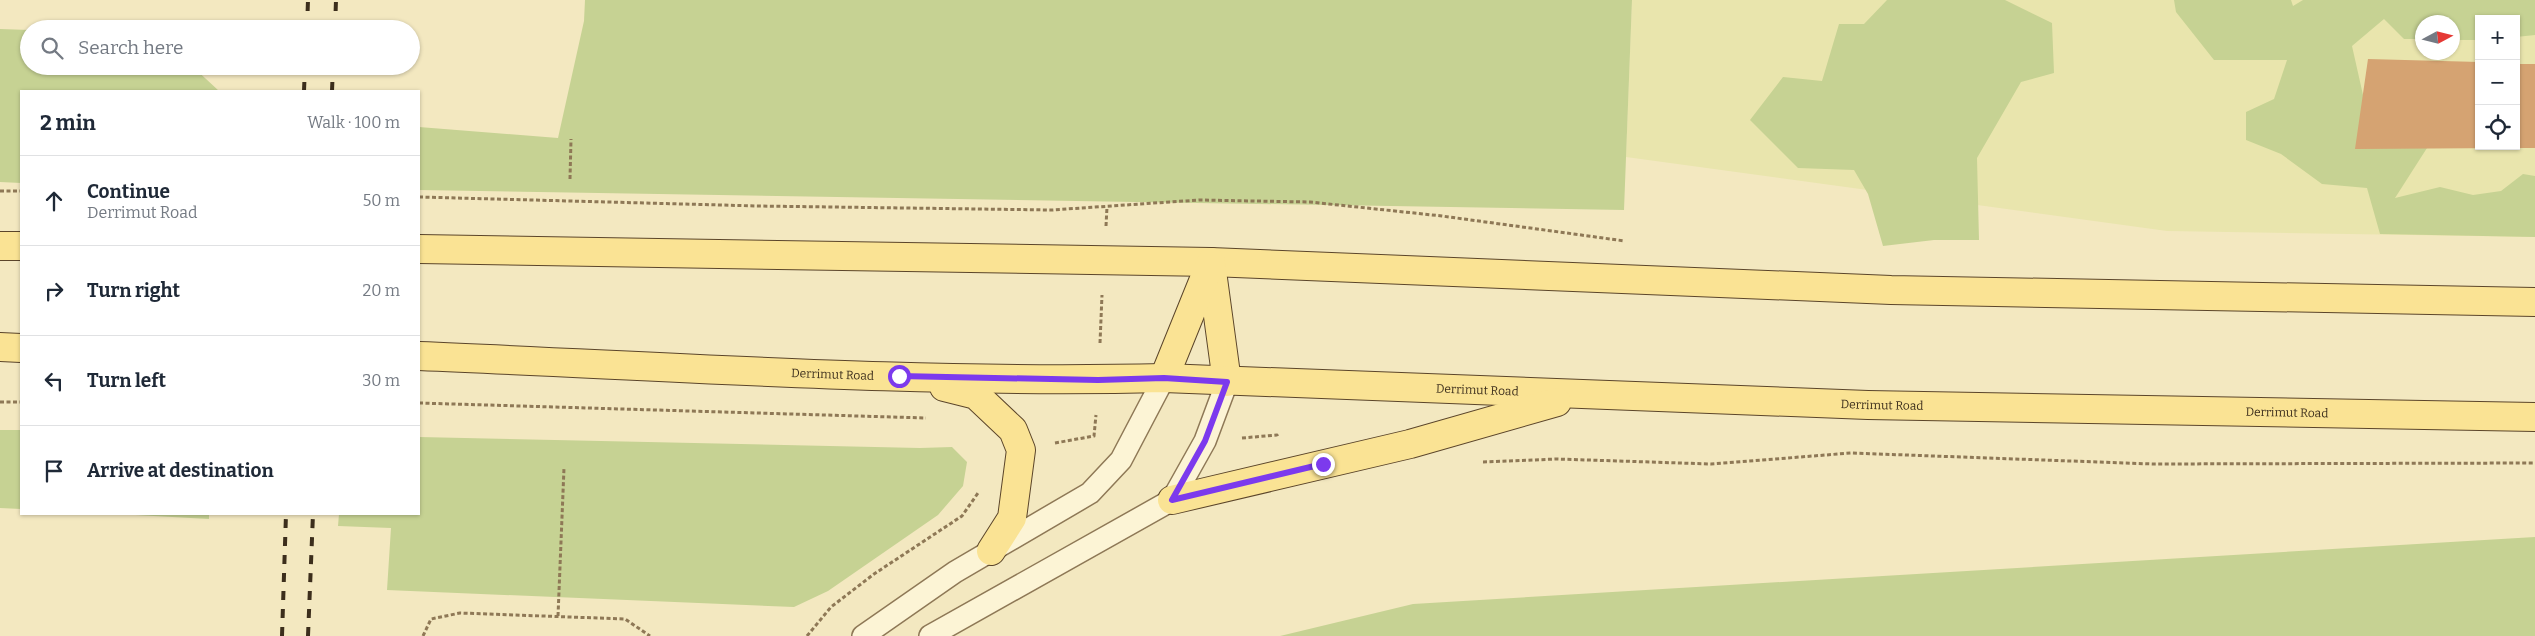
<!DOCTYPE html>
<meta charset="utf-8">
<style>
:root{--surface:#fff;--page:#f2f2f3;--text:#1f2937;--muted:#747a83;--line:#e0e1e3}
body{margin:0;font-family:Bitter,serif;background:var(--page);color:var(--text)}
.controls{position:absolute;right:15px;top:15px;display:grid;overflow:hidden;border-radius:0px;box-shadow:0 1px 4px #0004}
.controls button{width:45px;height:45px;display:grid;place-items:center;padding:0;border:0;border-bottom:1px solid var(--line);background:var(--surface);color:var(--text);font:25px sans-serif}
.compass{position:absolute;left:2415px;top:15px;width:45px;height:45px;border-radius:50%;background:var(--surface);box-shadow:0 1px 4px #0004;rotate:83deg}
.stop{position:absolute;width:15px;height:15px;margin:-11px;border:4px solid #7c3aed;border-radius:50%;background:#fff}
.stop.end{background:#7c3aed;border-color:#fff;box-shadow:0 1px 5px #0008}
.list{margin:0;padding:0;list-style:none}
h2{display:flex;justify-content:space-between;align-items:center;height:65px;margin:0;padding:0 20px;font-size:21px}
h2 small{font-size:16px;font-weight:400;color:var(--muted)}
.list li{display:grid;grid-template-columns:32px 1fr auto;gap:15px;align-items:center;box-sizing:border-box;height:90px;padding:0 20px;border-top:1px solid var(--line)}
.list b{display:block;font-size:19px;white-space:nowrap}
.list p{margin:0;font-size:16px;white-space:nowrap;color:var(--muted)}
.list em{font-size:16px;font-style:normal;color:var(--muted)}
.icon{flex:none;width:28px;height:28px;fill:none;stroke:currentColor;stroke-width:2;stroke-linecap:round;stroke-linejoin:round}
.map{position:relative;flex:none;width:2535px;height:636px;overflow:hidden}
.search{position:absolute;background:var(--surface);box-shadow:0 1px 4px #0004;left:20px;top:20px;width:400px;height:55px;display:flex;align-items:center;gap:12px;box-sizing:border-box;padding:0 18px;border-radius:28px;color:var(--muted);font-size:19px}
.panel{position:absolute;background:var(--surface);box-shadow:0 1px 4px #0004;left:20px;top:90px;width:400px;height:425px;border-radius:0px}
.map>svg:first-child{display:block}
.farmland{fill:#e9e5ad;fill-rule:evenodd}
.green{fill:#c6d293}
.building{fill:#d5a372}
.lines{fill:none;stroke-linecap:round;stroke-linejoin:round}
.service-casing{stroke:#8e7856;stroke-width:24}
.primary-casing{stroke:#5b452a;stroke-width:30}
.path{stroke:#8e7856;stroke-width:3;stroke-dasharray:4 2.5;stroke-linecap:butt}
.service{stroke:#fcf4d5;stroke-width:21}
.primary{stroke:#fae394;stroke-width:28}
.rail{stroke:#3c2e1c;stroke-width:4;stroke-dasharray:9 9;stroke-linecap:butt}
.route{stroke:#7c3aed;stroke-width:6}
.labels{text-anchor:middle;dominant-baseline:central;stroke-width:5;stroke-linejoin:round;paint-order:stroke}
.street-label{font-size:12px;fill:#3c2e1c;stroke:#f9f1d1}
</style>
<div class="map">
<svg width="2535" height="636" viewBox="0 0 2535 636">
<rect width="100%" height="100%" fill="#f3e8c0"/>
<!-- farmland -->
<path class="farmland" d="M1632,0H2535V237L2167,231L1626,157ZM2479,19H2516V146H2479ZM2422,22H2452V52H2422Z"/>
<!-- green -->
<g class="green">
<path d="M585,0H1632L1624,210L419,190V127L558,138L584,21Z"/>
<path d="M1887,0H2005L2052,23L2054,73L2021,82L1977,158L1979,240H1934L1883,246L1868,194L1854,170L1798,168L1750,120L1783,77L1822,81L1839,24H1864Z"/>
<path d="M2174,0H2291L2293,6L2303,0H2535V35L2516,37V19H2479V40H2453L2452,22H2422V39H2404L2384,19L2352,46L2363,95L2427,148L2395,198L2440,187L2473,195L2501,191L2523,174L2535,176V237L2380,234L2367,188L2322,184L2281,154L2246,140V112L2274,99L2287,60H2214L2176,12Z"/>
<path d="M0,29L29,30V66H192L219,91H21V183L0,182Z"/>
<path d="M0,430H21V509L0,508Z"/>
<path d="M419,437L920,448L952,447L967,462L963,486L938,515L828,591L794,607L387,590L391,528L338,526L339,514H419Z"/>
<path d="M117,514H209V519Z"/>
<path d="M2535,537V636H1280L1413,604Z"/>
</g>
<!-- building -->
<g class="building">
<path d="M2368,59L2479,62V146L2504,148L2355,149Z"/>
<rect x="2516" y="64" width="19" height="84"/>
</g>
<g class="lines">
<defs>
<g id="service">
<path d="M863,636L955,572L1090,493L1121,460L1164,378"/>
<path d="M930,636L1172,500L1205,441L1227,382"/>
</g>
<g id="primary">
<path d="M0,246H21"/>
<path d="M419,249L1211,262L1891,290L2535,302"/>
<path d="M1211,264L1227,382"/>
<path d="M0,347L21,348"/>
<path id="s1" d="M419,356C667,366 916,384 1164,378L1868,405L2535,417"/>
<path d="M1164,378L1211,262"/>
<path d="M944,387L976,395L1013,430L1021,450L1012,518L991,551"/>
<path d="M1172,500L1410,444L1557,402"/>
</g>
</defs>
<!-- service casing -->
<use href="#service" class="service-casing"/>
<!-- primary casing -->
<use href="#primary" class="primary-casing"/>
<!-- path -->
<g class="path">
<path d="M570,179L571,139"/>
<path d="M0,191H21"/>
<path d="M419,197L758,206L1052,210L1199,200L1310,202L1442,216L1625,241"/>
<path d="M1106,226L1107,207"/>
<path d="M1100,343L1102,295"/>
<path d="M0,402H21"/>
<path d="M419,403L926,418"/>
<path d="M1242,438L1277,435L1278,438"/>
<path d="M1055,443L1094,436L1096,415"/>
<path d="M1483,462L1557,459L1711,464L1851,453L2153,464L2535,463"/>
<path d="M558,616L564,468"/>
<path d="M423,636L431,619L460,613L625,619L650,636"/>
<path d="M807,636L831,607L874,574L962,516L978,493"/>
</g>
<!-- service -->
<use href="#service" class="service"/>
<!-- primary -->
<use href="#primary" class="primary"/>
<!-- rail -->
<g class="rail">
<path d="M307,29L308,0"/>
<path d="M335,29L336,0"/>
<path d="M304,91L305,66"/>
<path d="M332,91L333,66"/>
<path d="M282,636L286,514"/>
<path d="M308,636L313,514"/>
</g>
</g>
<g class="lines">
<!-- route -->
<path class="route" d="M899,376L1098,380L1164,378L1227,382L1205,441L1172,500L1323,464"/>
</g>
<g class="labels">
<!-- street labels -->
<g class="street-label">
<text stroke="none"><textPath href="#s1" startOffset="414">Derrimut Road</textPath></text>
<text stroke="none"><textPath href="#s1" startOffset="1059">Derrimut Road</textPath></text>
<text stroke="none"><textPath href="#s1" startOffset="1464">Derrimut Road</textPath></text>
<text stroke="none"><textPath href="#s1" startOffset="1869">Derrimut Road</textPath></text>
</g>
</g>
</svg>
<div class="controls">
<button>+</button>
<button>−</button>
<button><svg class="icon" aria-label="locate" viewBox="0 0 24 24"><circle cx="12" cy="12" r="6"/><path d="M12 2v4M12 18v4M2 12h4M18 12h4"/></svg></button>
</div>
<svg class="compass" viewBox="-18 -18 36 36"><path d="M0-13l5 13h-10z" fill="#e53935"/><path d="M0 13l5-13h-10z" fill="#747a83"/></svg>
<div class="stop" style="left:899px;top:376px"></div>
<div class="stop end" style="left:1323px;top:464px"></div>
<div class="search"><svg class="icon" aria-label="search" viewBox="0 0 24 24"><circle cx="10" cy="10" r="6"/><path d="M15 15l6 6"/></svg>Search here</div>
<section class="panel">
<h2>2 min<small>Walk · 100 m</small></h2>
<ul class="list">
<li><svg class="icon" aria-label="ahead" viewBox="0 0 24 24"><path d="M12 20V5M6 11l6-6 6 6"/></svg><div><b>Continue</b><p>Derrimut Road</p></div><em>50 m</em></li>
<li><svg class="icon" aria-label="right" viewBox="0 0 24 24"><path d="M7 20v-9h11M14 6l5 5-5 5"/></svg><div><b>Turn right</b></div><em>20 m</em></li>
<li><svg class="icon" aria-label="left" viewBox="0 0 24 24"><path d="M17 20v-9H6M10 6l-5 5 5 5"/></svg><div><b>Turn left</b></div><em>30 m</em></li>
<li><svg class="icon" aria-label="arrive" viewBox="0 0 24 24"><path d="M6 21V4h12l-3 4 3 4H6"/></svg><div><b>Arrive at destination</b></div></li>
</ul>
</section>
</div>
